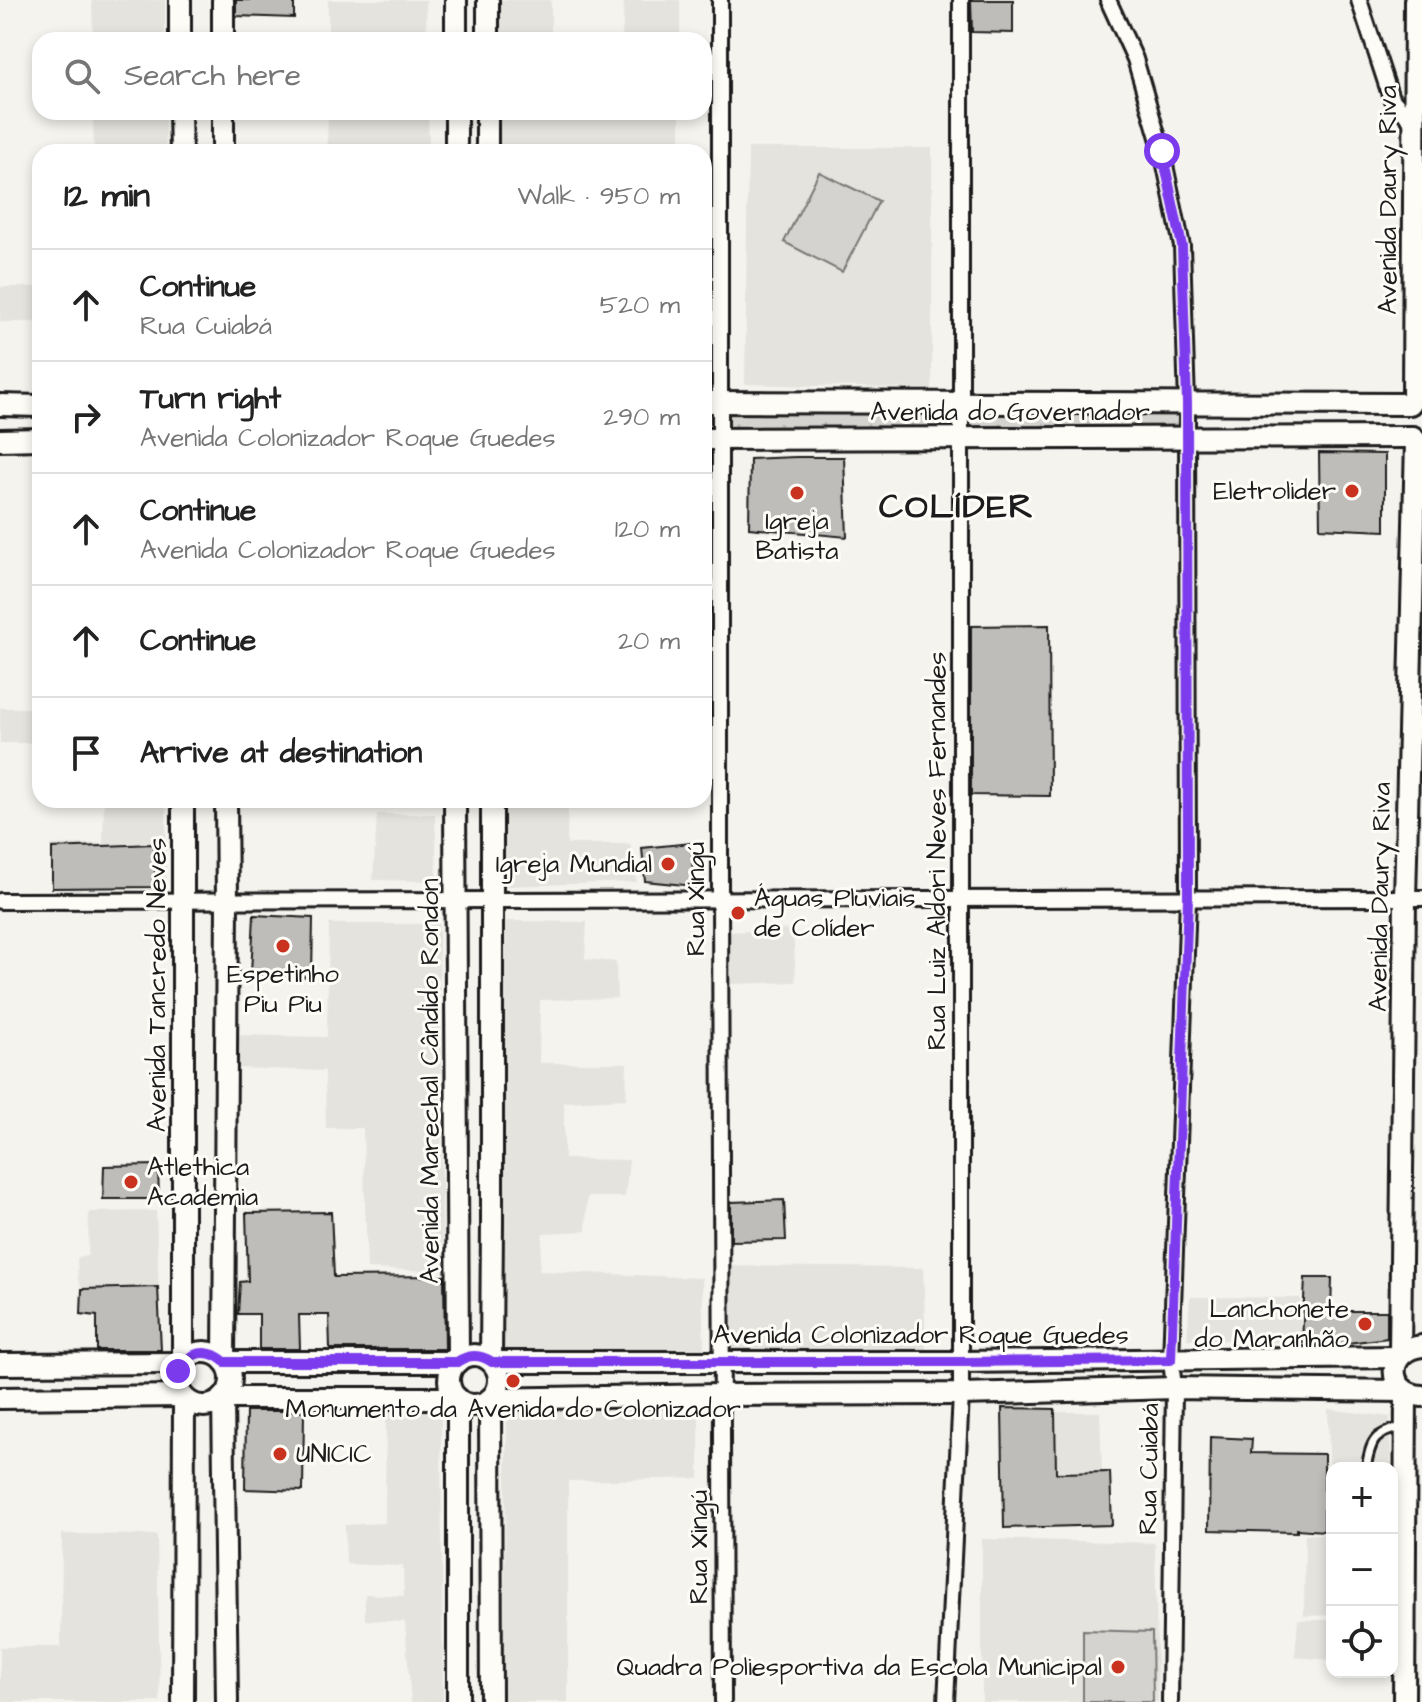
<!DOCTYPE html>
<meta charset="utf-8">
<style>
:root{--surface:#fff;--page:#f2f2f2;--text:#222;--muted:#767676;--line:#e0e0e0}
body{margin:0;font-family:"Architects Daughter",sans-serif;background:var(--page);color:var(--text)}
.controls{position:absolute;right:24px;bottom:24px;display:grid;overflow:hidden;border-radius:16px;box-shadow:0 4px 12px #0003}
.controls button{width:72px;height:72px;display:grid;place-items:center;padding:0;border:0;border-bottom:2px solid var(--line);background:var(--surface);color:var(--text);font:40px sans-serif}
.stop{position:absolute;width:24px;height:24px;margin:-18px;border:6px solid #7c3aed;border-radius:50%;background:#fff}
.stop.end{background:#7c3aed;border-color:#fff;box-shadow:0 2px 8px #0008}
.list{margin:0;padding:0;list-style:none}
h2{display:flex;justify-content:space-between;align-items:center;height:104px;margin:0;padding:0 32px;font-size:34px}
h2 small{font-size:26px;font-weight:400;color:var(--muted)}
.list li{display:grid;grid-template-columns:52px 1fr auto;gap:24px;align-items:center;box-sizing:border-box;height:112px;padding:0 32px;border-top:2px solid var(--line)}
.list b{display:block;font-size:30px;white-space:nowrap}
.list p{margin:0;font-size:26px;white-space:nowrap;color:var(--muted)}
.list em{font-size:26px;font-style:normal;color:var(--muted)}
.icon{flex:none;width:44px;height:44px;fill:none;stroke:currentColor;stroke-width:2;stroke-linecap:round;stroke-linejoin:round}
.map{position:relative;flex:none;width:1422px;height:1702px;overflow:hidden}
.search{position:absolute;background:var(--surface);box-shadow:0 4px 12px #0003;left:32px;top:32px;width:680px;height:88px;display:flex;align-items:center;gap:20px;box-sizing:border-box;padding:0 28px;border-radius:24px;color:var(--muted);font-size:30px}
.panel{position:absolute;background:var(--surface);box-shadow:0 4px 12px #0003;left:32px;top:144px;width:680px;height:664px;border-radius:24px}
.map>svg:first-child{display:block}
.built{fill:#e4e3de}
.grass{fill:#d4d3cf;stroke:#787876;stroke-width:2}
.forest{fill:url(#forest-firs);stroke:#787876;stroke-width:2}
.building{fill:#bebdba;stroke:#1c1c1c;stroke-width:2}
.lines{fill:none;stroke-linecap:round;stroke-linejoin:round}
.lane-casing{stroke:#1c1c1c;stroke-width:13}
.street-casing{stroke:#1c1c1c;stroke-width:20}
.secondary-casing{stroke:#1c1c1c;stroke-width:26}
.lane{stroke:#fdfcf7;stroke-width:7}
.street{stroke:#fdfcf7;stroke-width:14}
.secondary{stroke:#fdfcf7;stroke-width:20}
.route{stroke:#7c3aed;stroke-width:10}
.poi-dot{fill:#c8321e;stroke:#fdfcf7;stroke-width:3}
.labels{text-anchor:middle;dominant-baseline:central;stroke-width:6;stroke-linejoin:round;paint-order:stroke}
.street-label{font-size:26px;fill:#1c1c1c;stroke:#fdfcf7}
.poi-label{font-size:26px;fill:#1c1c1c;stroke:#fdfcf7;text-anchor:end}
.district-label{font-size:34px;font-weight:bold;letter-spacing:2px;fill:#1c1c1c;stroke:#fdfcf7}
</style>
<div class="map">
<svg width="1422" height="1702" viewBox="0 0 1422 1702">
<defs>
<pattern id="forest-firs" width="22" height="20" patternUnits="userSpaceOnUse" patternTransform="scale(2)"><rect width="22" height="20" fill="#d4d3cf"/><path d="M5 1l3.5 6h-7zM16 11l3.5 6h-7z" fill="#b5b5b1"/></pattern>
</defs>
<rect width="100%" height="100%" fill="#f4f3ee"/>
<filter id="ink" filterUnits="userSpaceOnUse"><feTurbulence type="fractalNoise" baseFrequency=".0125" numOctaves="2"/><feDisplacementMap in="SourceGraphic" scale="16" xChannelSelector="R" yChannelSelector="G"/><feConvolveMatrix kernelMatrix="1 2 1 2 8 2 1 2 1" color-interpolation-filters="sRGB"/></filter>
<g filter="url(#ink)">
<!-- built -->
<g class="built">
<path d="M92,0H165V40H93Z"/>
<path d="M328,0H426L427,40H328Z"/>
<rect x="498" y="0" width="53" height="40"/>
<path d="M624,0H680V40H622Z"/>
<path d="M93,112H165L166,152H94Z"/>
<path d="M328,112H428L429,152H232V146L327,147Z"/>
<rect x="499" y="112" width="181" height="40"/>
<path d="M748,148H932V389L745,384Z"/>
<rect x="0" y="287" width="40" height="35"/>
<rect x="0" y="708" width="40" height="35"/>
<path d="M104,800H166V887L52,888L51,845L103,843Z"/>
<path d="M504,800H568L567,844H630L637,882L506,886Z"/>
<path d="M377,814H435L437,881L373,880Z"/>
<path d="M506,921L587,922L585,959L616,962L617,998L540,1000L539,1063H627L626,1099L564,1102V1159L629,1160L625,1197H587L586,1231L543,1233L539,1271L702,1278L704,1354L582,1355L502,1351Z"/>
<path d="M329,924H439L443,1271L367,1269L363,1128H326L325,1071L236,1068L237,1035L327,1037Z"/>
<path d="M793,929L796,982L728,984L727,932Z"/>
<path d="M156,1211L161,1353L97,1351V1316L81,1314L82,1289L78,1279L77,1258L88,1255L89,1212Z"/>
<path d="M732,1266L923,1268L926,1349L730,1352Z"/>
<path d="M1190,1297L1300,1298L1302,1343L1187,1339Z"/>
<path d="M386,1407L441,1408L443,1702H411L405,1622L365,1620V1594L404,1596L403,1566L346,1564L345,1525L385,1523Z"/>
<path d="M1328,1409L1390,1417L1391,1468H1332V1615L1304,1616L1305,1534L1331,1535Z"/>
<path d="M507,1410L699,1412V1478L568,1481V1702H503Z"/>
<path d="M1057,1412H1100L1102,1473H1056Z"/>
<path d="M62,1534L157,1535L160,1702H0V1647H61Z"/>
<path d="M982,1539L1155,1543L1158,1702H982Z"/>
<path d="M1298,1620H1332V1660L1295,1657Z"/>
</g>
<!-- grass -->
<g class="grass">
<path d="M819,172L879,201L842,272L784,242Z"/>
<path d="M1083,1630L1152,1632L1153,1702H1083Z"/>
</g>
<!-- forest -->
<g class="forest">
<path d="M722,402L961,403L960,438H721Z"/>
<path d="M964,404H1187V437L964,438Z"/>
</g>
<!-- building -->
<g class="building">
<path d="M236,0H294V18L236,16Z"/>
<path d="M971,0H1013V33L972,32Z"/>
<path d="M1319,453L1385,454V531L1320,528Z"/>
<path d="M796,457H844L847,537L749,528L750,459Z"/>
<path d="M1049,625L1050,796L971,795V626Z"/>
<path d="M691,843L694,886L645,881L642,848Z"/>
<path d="M154,844L156,887L52,888V848Z"/>
<path d="M254,915L313,918L312,977L251,974Z"/>
<path d="M158,1165L159,1199H103L104,1166Z"/>
<path d="M784,1200L786,1240L731,1241V1202Z"/>
<path d="M331,1212L334,1277L444,1276L445,1349H330L329,1315H299L300,1349H259V1314H238L240,1282L248,1281L246,1213Z"/>
<path d="M1305,1278H1332L1331,1311H1387V1338L1332,1345L1302,1343Z"/>
<path d="M158,1287L161,1350H97V1316L81,1314L82,1289Z"/>
<path d="M1002,1408L1055,1409L1056,1473L1110,1472L1112,1525L1004,1528Z"/>
<path d="M246,1411H304L303,1491L245,1489Z"/>
<path d="M1210,1437L1252,1439L1251,1453L1324,1454V1531L1297,1529V1532L1209,1530Z"/>
</g>
<g class="lines">
<defs>
<path id="lane" d="M1366,1468C1371,1440 1374,1433 1403,1427"/>
<g id="street">
<path d="M720,0V899L723,1702"/>
<path d="M1108,0L1135,59L1162,151L1182,246L1187,404L1188,898L1171,1360L1174,1388L1170,1702"/>
<path d="M1359,0L1391,98L1414,124"/>
<path d="M0,901L1422,898"/>
<path d="M946,1702L961,1394V0"/>
</g>
<g id="secondary">
<path d="M180,0V40"/>
<path d="M223,40V0"/>
<path d="M456,40V0"/>
<path d="M488,40V0"/>
<path d="M180,112L181,152"/>
<path d="M487,112V152"/>
<path d="M223,152V112"/>
<path d="M456,152V112"/>
<path d="M1413,401L1415,0"/>
<path d="M704,402L1410,404"/>
<path d="M0,405L40,406"/>
<path d="M704,439L1413,437"/>
<path d="M0,440L40,439"/>
<path d="M183,800V1361"/>
<path d="M455,800L458,1361"/>
<path d="M1422,1346C1385,1350 1386,1394 1422,1396"/>
<circle cx="204" cy="1379" r="27"/>
<path d="M1400,1354L1405,899L1416,441"/>
<circle cx="474" cy="1380" r="25"/>
<path d="M224,1361L227,901L226,800"/>
<path d="M491,1361L492,1223V800"/>
<path d="M225,1362H457"/>
<path d="M492,1362H961L1399,1357"/>
<path d="M0,1364L182,1363"/>
<path d="M0,1398L182,1396"/>
<path d="M223,1398L227,1702"/>
<path d="M224,1398H457"/>
<path d="M490,1399L491,1702"/>
<path d="M491,1399L722,1395L961,1394L1174,1388L1404,1391"/>
<path d="M183,1702L184,1399"/>
<path d="M458,1702V1399"/>
<path d="M1404,1702L1406,1392"/>
</g>
</defs>
<!-- lane casing -->
<use href="#lane" class="lane-casing"/>
<!-- street casing -->
<use href="#street" class="street-casing"/>
<!-- secondary casing -->
<use href="#secondary" class="secondary-casing"/>
<!-- lane -->
<use href="#lane" class="lane"/>
<!-- street -->
<use href="#street" class="street"/>
<!-- secondary -->
<use href="#secondary" class="secondary"/>
</g>
</g>
<g class="lines" filter="url(#ink)">
<!-- route -->
<path class="route" d="M178,1371C189,1351 208,1347 225,1362H457C469,1354 480,1354 492,1362H961L1171,1360L1188,898L1187,404L1182,246L1162,151"/>
</g>
<!-- markers -->
<g class="poi-dot">
<circle cx="1352" cy="491" r="8"/>
<circle cx="797" cy="493" r="8"/>
<circle cx="668" cy="864" r="8"/>
<circle cx="738" cy="913" r="8"/>
<circle cx="283" cy="946" r="8"/>
<circle cx="131" cy="1182" r="8"/>
<circle cx="1365" cy="1324" r="8"/>
<circle cx="513" cy="1381" r="8"/>
<circle cx="280" cy="1454" r="8"/>
<circle cx="1118" cy="1667" r="8"/>
</g>
<g class="labels">
<!-- street labels -->
<g class="street-label">
<text transform="translate(1388 200) rotate(-90)">Avenida Daury Riva</text>
<text x="1010" y="412">Avenida do Governador</text>
<text transform="translate(937 851) rotate(-90)">Rua Luiz Aldori Neves Fernandes</text>
<text transform="translate(1380 897) rotate(-89)">Avenida Daury Riva</text>
<text transform="translate(696 899) rotate(-90)">Rua Xingú</text>
<text transform="translate(157 985) rotate(-90)">Avenida Tancredo Neves</text>
<text transform="translate(430 1081) rotate(-90)">Avenida Marechal Cândido Rondon</text>
<text x="921" y="1335">Avenida Colonizador Roque Guedes</text>
<text transform="translate(1149 1469) rotate(-89)">Rua Cuiabá</text>
<text transform="translate(699 1547) rotate(-90)">Rua Xingú</text>
</g>
<!-- poi labels -->
<g class="poi-label">
<text x="1336" y="491">Eletrolider</text>
<text x="797" y="521" text-anchor="middle">Igreja<tspan x="797" dy="30">Batista</tspan></text>
<text x="652" y="864">Igreja Mundial</text>
<text x="754" y="898" text-anchor="start">Águas Pluviais<tspan x="754" dy="30">de Colíder</tspan></text>
<text x="283" y="974" text-anchor="middle">Espetinho<tspan x="283" dy="30">Piu Piu</tspan></text>
<text x="147" y="1167" text-anchor="start">Atlethica<tspan x="147" dy="30">Academia</tspan></text>
<text x="1349" y="1309">Lanchonete<tspan x="1349" dy="30">do Maranhão</tspan></text>
<text x="513" y="1409" text-anchor="middle">Monumento da Avenida do Colonizador</text>
<text x="296" y="1454" text-anchor="start">UNICIC</text>
<text x="1102" y="1667">Quadra Poliesportiva da Escola Municipal</text>
</g>
<!-- district labels -->
<g class="district-label">
<text x="957" y="507">COLÍDER</text>
</g>
</g>
</svg>
<div class="controls">
<button>+</button>
<button>−</button>
<button><svg class="icon" aria-label="locate" viewBox="0 0 24 24"><circle cx="12" cy="12" r="6"/><path d="M12 2v4M12 18v4M2 12h4M18 12h4"/></svg></button>
</div>
<div class="stop" style="left:1162px;top:151px"></div>
<div class="stop end" style="left:178px;top:1371px"></div>
<div class="search"><svg class="icon" aria-label="search" viewBox="0 0 24 24"><circle cx="10" cy="10" r="6"/><path d="M15 15l6 6"/></svg>Search here</div>
<section class="panel">
<h2>12 min<small>Walk · 950 m</small></h2>
<ul class="list">
<li><svg class="icon" aria-label="ahead" viewBox="0 0 24 24"><path d="M12 20V5M6 11l6-6 6 6"/></svg><div><b>Continue</b><p>Rua Cuiabá</p></div><em>520 m</em></li>
<li><svg class="icon" aria-label="right" viewBox="0 0 24 24"><path d="M7 20v-9h11M14 6l5 5-5 5"/></svg><div><b>Turn right</b><p>Avenida Colonizador Roque Guedes</p></div><em>290 m</em></li>
<li><svg class="icon" aria-label="ahead" viewBox="0 0 24 24"><path d="M12 20V5M6 11l6-6 6 6"/></svg><div><b>Continue</b><p>Avenida Colonizador Roque Guedes</p></div><em>120 m</em></li>
<li><svg class="icon" aria-label="ahead" viewBox="0 0 24 24"><path d="M12 20V5M6 11l6-6 6 6"/></svg><div><b>Continue</b></div><em>20 m</em></li>
<li><svg class="icon" aria-label="arrive" viewBox="0 0 24 24"><path d="M6 21V4h12l-3 4 3 4H6"/></svg><div><b>Arrive at destination</b></div></li>
</ul>
</section>
</div>
